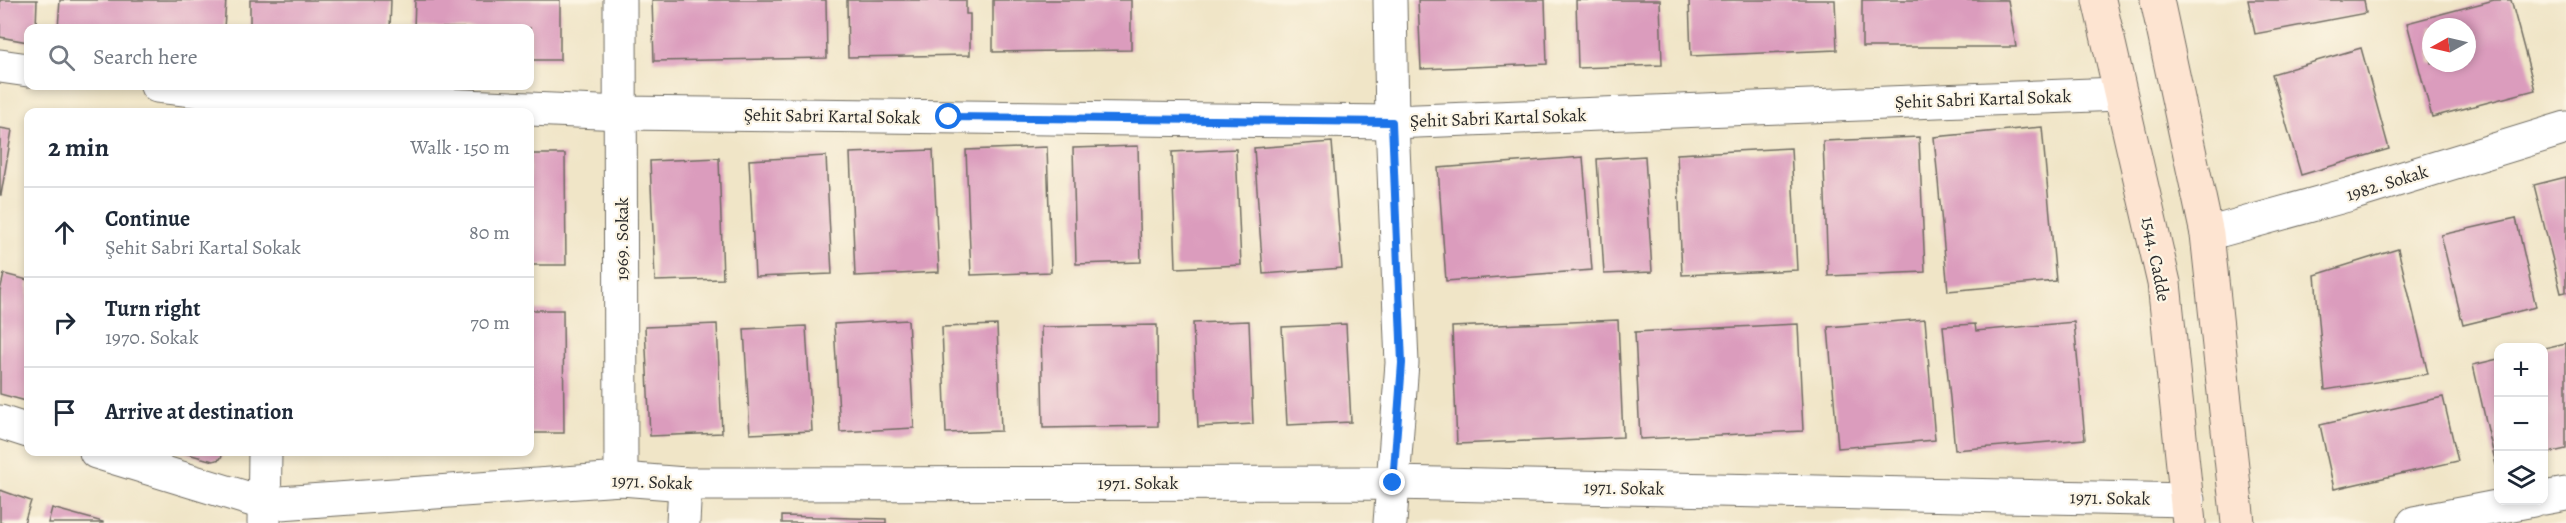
<!DOCTYPE html>
<meta charset="utf-8">
<style>
:root{--surface:#fff;--page:#f6f6f7;--text:#1f2937;--muted:#747a83;--line:#e0e1e3}
body{margin:0;font-family:Alegreya,serif;background:var(--page);color:var(--text)}
.controls{position:absolute;right:18px;bottom:18px;display:grid;overflow:hidden;border-radius:12px;box-shadow:0 3px 9px #0003}
.controls button{width:54px;height:54px;display:grid;place-items:center;padding:0;border:0;border-bottom:2px solid var(--line);background:var(--surface);color:var(--text);font:30px sans-serif}
.compass{position:absolute;left:2422px;top:18px;width:54px;height:54px;border-radius:50%;background:var(--surface);box-shadow:0 3px 9px #0003;rotate:262deg}
.stop{position:absolute;width:18px;height:18px;margin:-14px;border:4px solid #1a73e8;border-radius:50%;background:#fff}
.stop.end{background:#1a73e8;border-color:#fff;box-shadow:0 2px 6px #0008}
.list{margin:0;padding:0;list-style:none}
h2{display:flex;justify-content:space-between;align-items:center;height:78px;margin:0;padding:0 24px;font-size:26px}
h2 small{font-size:20px;font-weight:400;color:var(--muted)}
.list li{display:grid;grid-template-columns:39px 1fr auto;gap:18px;align-items:center;box-sizing:border-box;height:90px;padding:0 24px;border-top:2px solid var(--line)}
.list b{display:block;font-size:22px;white-space:nowrap}
.list p{margin:0;font-size:20px;white-space:nowrap;color:var(--muted)}
.list em{font-size:20px;font-style:normal;color:var(--muted)}
.icon{flex:none;width:33px;height:33px;fill:none;stroke:currentColor;stroke-width:2;stroke-linecap:round;stroke-linejoin:round}
.map{position:relative;flex:none;width:2566px;height:523px;overflow:hidden}
.search{position:absolute;background:var(--surface);box-shadow:0 3px 9px #0003;left:24px;top:24px;width:510px;height:66px;display:flex;align-items:center;gap:15px;box-sizing:border-box;padding:0 21px;border-radius:12px;color:var(--muted);font-size:22px}
.panel{position:absolute;background:var(--surface);box-shadow:0 3px 9px #0003;left:24px;top:108px;width:510px;height:348px;border-radius:12px}
.map>svg:first-child{display:block}
.building{fill:#db9cbd;fill-rule:evenodd}
.lines{fill:none;stroke-linecap:round;stroke-linejoin:round}
.street-casing{stroke:#706c62;stroke-width:35}
.secondary-casing{stroke:#706c62;stroke-width:35}
.street{stroke:#fff;stroke-width:33}
.secondary{stroke:#fde4d1;stroke-width:33}
.route{stroke:#1a73e8;stroke-width:8}
.labels{text-anchor:middle;dominant-baseline:central;stroke-width:4.5;stroke-linejoin:round;paint-order:stroke}
.street-label{font-size:18px;fill:#2b2b2b;stroke:#fcf5e5}
</style>
<div class="map">
<svg width="2566" height="523" viewBox="0 0 2566 523">
<rect width="100%" height="100%" fill="#fcf5e5"/>
<filter id="ink" filterUnits="userSpaceOnUse"><feTurbulence type="fractalNoise" baseFrequency=".0167" numOctaves="2"/><feDisplacementMap in="SourceGraphic" scale="12" xChannelSelector="R" yChannelSelector="G"/><feConvolveMatrix kernelMatrix="1 2 1 2 8 2 1 2 1" color-interpolation-filters="sRGB"/></filter>
<filter id="wash" filterUnits="userSpaceOnUse"><feTurbulence type="fractalNoise" baseFrequency=".008" numOctaves="4" result="noise"/><feDisplacementMap in="SourceGraphic" scale="24" xChannelSelector="R" yChannelSelector="G"/><feGaussianBlur stdDeviation="1.35" result="paint"/><feColorMatrix in="noise" values="0 0 0 0 0 0 0 0 0 0 0 0 0 0 0 0 0 1.4 0 .05"/><feComposite in="paint" operator="in"/></filter>
<g filter="url(#wash)">
<rect width="100%" height="100%" fill="#f0e5c7"/>
<g id="blocks">
<!-- building -->
<g class="building">
<path d="M0,0H37L36,28H28V42L0,37Z"/>
<path d="M60,0H226L224,28H58Z"/>
<path d="M250,0H391L390,28H250Z"/>
<path d="M415,0H560V60H530V28H414Z"/>
<path d="M652,0H826L827,58L654,61Z"/>
<path d="M847,0H966V14H970V55L848,57Z"/>
<path d="M993,0H1131V50L993,52Z"/>
<path d="M1418,0H1545L1547,64L1421,69Z"/>
<path d="M1576,0H1660L1662,65L1578,68Z"/>
<path d="M1689,0H1835L1837,50L1691,56Z"/>
<path d="M1862,0H2008L2016,47H1862Z"/>
<path d="M2248,0H2364L2366,13L2255,34Z"/>
<path d="M2494,0H2511L2535,90L2432,117L2407,23ZM2431,27H2467V63H2431Z"/>
<path d="M2361,48L2389,149L2301,175L2272,74Z"/>
<path d="M2042,127L2056,281L1948,291L1934,137Z"/>
<path d="M0,128L12,130L1,195H0Z"/>
<path d="M1919,137L1925,272L1828,276L1823,141Z"/>
<path d="M1332,142L1342,268L1263,274L1254,148Z"/>
<path d="M1138,146L1141,262L1076,264L1073,148Z"/>
<path d="M1047,147L1051,272L971,275L966,150Z"/>
<path d="M1791,148L1797,270L1682,275L1677,154Z"/>
<path d="M1236,149L1241,265L1176,268L1172,152Z"/>
<path d="M933,150L939,272L855,276L850,153Z"/>
<path d="M530,154H565L566,265H530Z"/>
<path d="M826,156L832,274L755,277L749,160Z"/>
<path d="M1645,156L1652,272L1604,274L1597,159Z"/>
<path d="M1583,157L1592,270L1446,281L1438,168Z"/>
<path d="M719,158L723,279L655,281L650,161Z"/>
<path d="M2566,177V292L2561,293L2534,185Z"/>
<path d="M2516,218L2536,307L2463,325L2441,235Z"/>
<path d="M2398,249L2428,374L2325,390L2315,275Z"/>
<path d="M4,274L28,280V393L26,401L0,394V291Z"/>
<path d="M530,310H563L564,433H530Z"/>
<path d="M1925,319L1935,440L1838,448L1828,327Z"/>
<path d="M908,320L914,428L840,432L834,324Z"/>
<path d="M1618,320L1623,437L1457,444L1452,327Z"/>
<path d="M1249,321L1253,424L1198,427L1193,323Z"/>
<path d="M2074,322L2085,439L1955,450L1943,326L1975,324L1976,331Z"/>
<path d="M717,324L722,433L650,436L645,327Z"/>
<path d="M1346,324L1351,422L1287,425L1282,327Z"/>
<path d="M1798,324L1803,431L1640,439L1635,332Z"/>
<path d="M997,325L1001,431L946,433L942,327Z"/>
<path d="M1157,325L1158,426L1043,428L1041,327Z"/>
<path d="M806,326L812,431L750,434L744,329Z"/>
<path d="M2566,343V449L2544,454V348Z"/>
<path d="M2498,359V465H2496L2473,365Z"/>
<path d="M2443,397L2458,461L2334,489L2320,425Z"/>
<path d="M181,452H224L220,459L213,461Z"/>
<path d="M0,490L31,501L24,523H0Z"/>
<path d="M52,508L103,522V523H48Z"/>
<path d="M782,516L886,519V523H782Z"/>
</g>
</g>
</g>
<g filter="url(#ink)">
<use href="#blocks" fill-opacity="0" stroke="#706c62" stroke-width="1.5"/>
<g class="lines">
<defs>
<g id="street">
<path d="M620,0L621,479"/>
<path d="M1390,0L1392,122L1402,363L1390,523"/>
<path d="M0,66L28,70"/>
<path d="M157,86L259,97L622,113L1392,122L2119,94"/>
<path d="M2207,234L2351,194L2566,128"/>
<path d="M0,422L28,431"/>
<path d="M96,452L266,504L621,479L685,484L1393,483L2188,500"/>
<path d="M2544,498L2566,494"/>
<path d="M264,523L265,452"/>
<path d="M683,523L685,484"/>
<path d="M2414,523L2533,500"/>
</g>
<g id="secondary">
<path d="M2099,0L2164,283L2189,523"/>
<path d="M2157,0L2207,234L2238,523"/>
</g>
</defs>
<!-- street casing -->
<use href="#street" class="street-casing"/>
<!-- secondary casing -->
<use href="#secondary" class="secondary-casing"/>
<!-- street -->
<use href="#street" class="street"/>
<!-- secondary -->
<use href="#secondary" class="secondary"/>
</g>
</g>
<g class="lines" filter="url(#ink)">
<!-- route -->
<path class="route" d="M949,117L1392,122L1402,363L1393,483"/>
</g>
<g class="labels">
<!-- street labels -->
<g class="street-label">
<text transform="translate(1983 99) rotate(-2)">Şehit Sabri Kartal Sokak</text>
<text transform="translate(832 116) rotate(1)">Şehit Sabri Kartal Sokak</text>
<text transform="translate(1498 118) rotate(-2)">Şehit Sabri Kartal Sokak</text>
<text transform="translate(2387 183) rotate(-17)">1982. Sokak</text>
<text transform="translate(622 239) rotate(-90)">1969. Sokak</text>
<text transform="translate(2156 259) rotate(79)">1544. Cadde</text>
<text transform="translate(652 482) rotate(2)">1971. Sokak</text>
<text x="1138" y="483">1971. Sokak</text>
<text transform="translate(1624 488) rotate(1)">1971. Sokak</text>
<text transform="translate(2110 498) rotate(1)">1971. Sokak</text>
</g>
</g>
</svg>
<div class="controls">
<button>+</button>
<button>−</button>
<button><svg class="icon" aria-label="layers" viewBox="0 0 24 24"><path d="M12 4l9 5-9 5-9-5zM3 14l9 5 9-5"/></svg></button>
</div>
<svg class="compass" viewBox="-18 -18 36 36"><path d="M0-13l5 13h-10z" fill="#e53935"/><path d="M0 13l5-13h-10z" fill="#747a83"/></svg>
<div class="stop" style="left:949px;top:117px"></div>
<div class="stop end" style="left:1393px;top:483px"></div>
<div class="search"><svg class="icon" aria-label="search" viewBox="0 0 24 24"><circle cx="10" cy="10" r="6"/><path d="M15 15l6 6"/></svg>Search here</div>
<section class="panel">
<h2>2 min<small>Walk · 150 m</small></h2>
<ul class="list">
<li><svg class="icon" aria-label="ahead" viewBox="0 0 24 24"><path d="M12 20V5M6 11l6-6 6 6"/></svg><div><b>Continue</b><p>Şehit Sabri Kartal Sokak</p></div><em>80 m</em></li>
<li><svg class="icon" aria-label="right" viewBox="0 0 24 24"><path d="M7 20v-9h11M14 6l5 5-5 5"/></svg><div><b>Turn right</b><p>1970. Sokak</p></div><em>70 m</em></li>
<li><svg class="icon" aria-label="arrive" viewBox="0 0 24 24"><path d="M6 21V4h12l-3 4 3 4H6"/></svg><div><b>Arrive at destination</b></div></li>
</ul>
</section>
</div>
